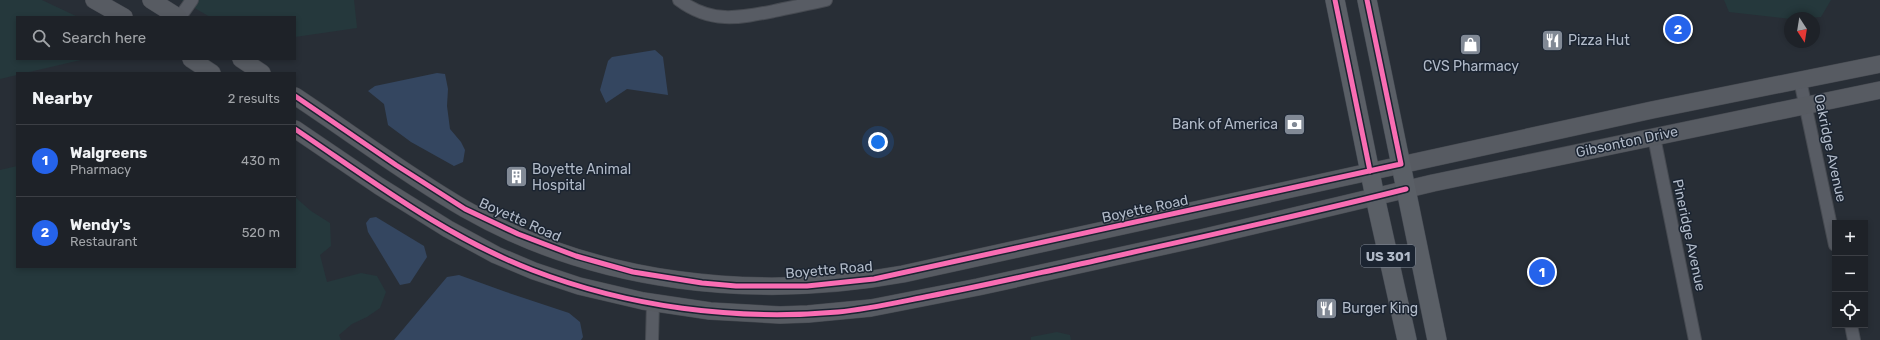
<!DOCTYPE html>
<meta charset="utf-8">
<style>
:root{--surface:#1e2228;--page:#2b2f34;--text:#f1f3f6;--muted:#a1a4a8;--line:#3c3f45;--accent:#2563eb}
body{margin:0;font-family:Rubik,sans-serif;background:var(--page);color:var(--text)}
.controls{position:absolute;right:12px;bottom:12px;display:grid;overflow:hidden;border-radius:0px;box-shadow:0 2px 6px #0003}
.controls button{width:36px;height:36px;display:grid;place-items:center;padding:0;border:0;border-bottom:1px solid var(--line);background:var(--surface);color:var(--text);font:20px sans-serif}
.compass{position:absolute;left:1784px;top:12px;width:36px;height:36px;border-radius:50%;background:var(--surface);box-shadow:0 2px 6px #0003;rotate:168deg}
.you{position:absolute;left:878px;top:142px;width:14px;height:14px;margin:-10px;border:3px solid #fff;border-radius:50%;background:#1a73e8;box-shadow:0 0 0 6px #1a73e833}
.badge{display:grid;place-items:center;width:26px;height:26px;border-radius:50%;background:var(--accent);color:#fff;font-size:13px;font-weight:700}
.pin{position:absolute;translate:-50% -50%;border:2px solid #fff;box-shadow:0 1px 4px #0006}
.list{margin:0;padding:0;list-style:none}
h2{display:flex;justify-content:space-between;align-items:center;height:52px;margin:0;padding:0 16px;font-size:17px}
h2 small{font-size:13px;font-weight:400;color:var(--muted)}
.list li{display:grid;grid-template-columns:26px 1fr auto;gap:12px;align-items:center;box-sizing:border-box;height:72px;padding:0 16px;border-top:1px solid var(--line)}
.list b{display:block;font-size:15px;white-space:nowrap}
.list p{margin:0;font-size:13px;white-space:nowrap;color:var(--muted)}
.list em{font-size:13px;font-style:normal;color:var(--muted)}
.icon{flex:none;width:22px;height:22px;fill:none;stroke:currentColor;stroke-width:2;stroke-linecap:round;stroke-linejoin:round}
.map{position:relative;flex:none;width:1880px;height:340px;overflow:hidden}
.search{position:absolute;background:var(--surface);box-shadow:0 2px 6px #0003;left:16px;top:16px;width:280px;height:44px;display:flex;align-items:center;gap:10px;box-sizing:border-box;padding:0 14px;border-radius:0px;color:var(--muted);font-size:15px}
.panel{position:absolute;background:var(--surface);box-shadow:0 2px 6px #0003;left:16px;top:72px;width:280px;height:196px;border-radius:0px}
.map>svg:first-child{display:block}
.green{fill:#25383c}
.water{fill:#344660}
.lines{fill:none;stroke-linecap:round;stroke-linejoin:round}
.minor-casing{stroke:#464a51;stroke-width:14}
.secondary-casing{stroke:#464a51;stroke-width:18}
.primary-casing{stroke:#454a53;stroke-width:20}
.minor{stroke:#585c64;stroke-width:12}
.secondary{stroke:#575b62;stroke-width:17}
.primary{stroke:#5a5f66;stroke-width:19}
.cycleway-casing{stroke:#1b2431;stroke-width:8}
.cycleway{stroke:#f96db3;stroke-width:5}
.labels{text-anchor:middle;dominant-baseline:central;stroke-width:3;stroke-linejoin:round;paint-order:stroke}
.shield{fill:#1b2431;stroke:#848d9b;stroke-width:1}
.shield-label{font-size:13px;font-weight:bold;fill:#b1bac8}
.poi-label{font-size:14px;fill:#b1bac8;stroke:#1b2431;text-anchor:start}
.street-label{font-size:14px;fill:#b1bac8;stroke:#1b2431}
</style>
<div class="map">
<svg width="1880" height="340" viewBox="0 0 1880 340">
<rect width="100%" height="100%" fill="#282e36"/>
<!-- green -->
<g class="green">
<path d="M0,0H42L78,17H17V59H85L25,73H17V75L0,79Z"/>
<path d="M181,0H354L357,28L295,37V17H210Z"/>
<path d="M1724,0H1831L1821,17L1790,19L1729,12Z"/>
<path d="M17,166V267H295V197L311,211L330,223L331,246L320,255L327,282L361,273L377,276L386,292L380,308L367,317L352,324L339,335L341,340H0V170Z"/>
<path d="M1057,332L1070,335L1071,340H1031V337Z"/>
</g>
<!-- water -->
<g class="water">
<path d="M655,50L663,57L668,95L627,89L606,103L600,90L608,61L612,57Z"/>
<path d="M437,73L445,74L448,89L447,106L450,129L461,142L465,150L463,162L454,166L411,142L388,125L384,104L368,91L375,86Z"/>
<path d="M376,217L424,246L427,257L410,283L400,285L368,232L366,223L370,218Z"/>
<path d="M459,275L506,292L569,313L580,322L583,337L581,340H394L447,277Z"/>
</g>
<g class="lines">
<defs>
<g id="minor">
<path d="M679,0C711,24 739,18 774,11C792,7 809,4 826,0"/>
<path d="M180,17L192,0"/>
<path d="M1800,80L1835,245"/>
<path d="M1654,137L1695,340"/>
<path d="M1851,325L1854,340"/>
<path d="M652,340L653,303"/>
</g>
<g id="secondary">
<path d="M94,0L124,17"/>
<path d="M151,0L178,17"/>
<path d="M191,59L212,73"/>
<path d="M241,59L262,73"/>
<path d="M295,96C351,133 406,175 465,209C596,284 756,301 903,274L1652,110L1880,64"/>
<path d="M295,129L379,186L448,229L496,255L534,271L579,286L643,301L710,311L780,315L808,314L871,308L978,287L1201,238L1433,183L1880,90"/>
</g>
<g id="primary">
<path d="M1335,0L1375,197L1407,340"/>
<path d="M1367,0L1437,340"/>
</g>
</defs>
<!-- minor casing -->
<use href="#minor" class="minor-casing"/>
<!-- secondary casing -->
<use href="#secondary" class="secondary-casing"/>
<!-- primary casing -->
<use href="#primary" class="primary-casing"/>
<!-- minor -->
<use href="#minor" class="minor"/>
<!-- secondary -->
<use href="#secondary" class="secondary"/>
<!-- primary -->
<use href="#primary" class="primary"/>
<defs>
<g id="cycleway">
<path d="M1335,0L1370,171"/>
<path d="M295,96L396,165L465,209L518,234L576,256L633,272L702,283L736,286H807L874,279L1401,164L1367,0"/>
<path d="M295,129C371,180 446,237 532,270C628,307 735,321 838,312C869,309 899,302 930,296C982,286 1034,274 1085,263C1192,239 1299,216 1406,189"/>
</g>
</defs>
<!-- cycleway casing -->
<use href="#cycleway" class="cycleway-casing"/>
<!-- cycleway -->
<use href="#cycleway" class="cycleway"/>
</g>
<!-- icons -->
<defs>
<symbol id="restaurant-square" viewBox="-11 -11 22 22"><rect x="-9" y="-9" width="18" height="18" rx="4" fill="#818995" stroke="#1b2431"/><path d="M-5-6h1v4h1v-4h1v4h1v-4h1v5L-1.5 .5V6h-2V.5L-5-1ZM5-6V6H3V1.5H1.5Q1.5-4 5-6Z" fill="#fff"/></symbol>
<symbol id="shop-square" viewBox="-11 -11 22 22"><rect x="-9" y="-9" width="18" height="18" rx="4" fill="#818995" stroke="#1b2431"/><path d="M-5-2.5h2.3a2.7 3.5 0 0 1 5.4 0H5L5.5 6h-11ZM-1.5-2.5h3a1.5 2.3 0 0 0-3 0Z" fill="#fff"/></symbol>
<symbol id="bank-square" viewBox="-11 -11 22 22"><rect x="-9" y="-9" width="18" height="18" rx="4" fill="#818995" stroke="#1b2431"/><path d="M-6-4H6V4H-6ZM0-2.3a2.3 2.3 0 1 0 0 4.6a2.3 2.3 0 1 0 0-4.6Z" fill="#fff"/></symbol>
<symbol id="building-square" viewBox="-11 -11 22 22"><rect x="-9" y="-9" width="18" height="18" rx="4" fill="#818995" stroke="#1b2431"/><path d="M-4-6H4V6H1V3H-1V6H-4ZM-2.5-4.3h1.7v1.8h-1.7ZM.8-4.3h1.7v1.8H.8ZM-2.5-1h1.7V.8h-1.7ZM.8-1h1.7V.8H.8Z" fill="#fff"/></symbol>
</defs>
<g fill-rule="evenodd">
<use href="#restaurant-square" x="1540" y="28" width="25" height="25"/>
<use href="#shop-square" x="1458" y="32" width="25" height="25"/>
<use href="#bank-square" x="1282" y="112" width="25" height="25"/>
<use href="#building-square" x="504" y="164" width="25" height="25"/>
<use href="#restaurant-square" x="1314" y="296" width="25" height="25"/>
</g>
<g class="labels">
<!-- shield labels -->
<rect class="shield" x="1361" y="245" width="54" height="22" rx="3"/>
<g class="shield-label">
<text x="1388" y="256">US 301</text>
</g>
<!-- poi labels -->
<g class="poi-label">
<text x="1568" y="40">Pizza Hut</text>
<text x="1471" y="66" text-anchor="middle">CVS Pharmacy</text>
<text x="1278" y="124" text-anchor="end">Bank of America</text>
<text x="532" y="169">Boyette Animal<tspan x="532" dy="16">Hospital</tspan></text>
<text x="1342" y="308">Burger King</text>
</g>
<!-- street labels -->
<g class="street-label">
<text transform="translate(1627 142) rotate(-12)">Gibsonton Drive</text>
<text transform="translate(1830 148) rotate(78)">Oakridge Avenue</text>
<text transform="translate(1145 209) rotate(-12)">Boyette Road</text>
<text transform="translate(520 220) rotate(24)">Boyette Road</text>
<text transform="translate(1689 235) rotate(78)">Pineridge Avenue</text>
<text transform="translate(829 270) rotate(-5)">Boyette Road</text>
</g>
</g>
</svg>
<div class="controls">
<button>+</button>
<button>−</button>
<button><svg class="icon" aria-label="locate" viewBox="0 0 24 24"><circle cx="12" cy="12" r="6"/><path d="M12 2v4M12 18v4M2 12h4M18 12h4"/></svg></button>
</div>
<svg class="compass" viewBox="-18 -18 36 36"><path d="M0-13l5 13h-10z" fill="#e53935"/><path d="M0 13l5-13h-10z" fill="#a1a4a8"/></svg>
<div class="you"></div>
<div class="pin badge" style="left:1542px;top:272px">1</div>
<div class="pin badge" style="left:1678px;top:29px">2</div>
<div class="search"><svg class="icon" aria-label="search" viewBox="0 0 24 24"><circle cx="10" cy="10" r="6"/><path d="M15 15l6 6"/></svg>Search here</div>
<section class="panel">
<h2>Nearby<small>2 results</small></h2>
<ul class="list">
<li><span class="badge">1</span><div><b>Walgreens</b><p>Pharmacy</p></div><em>430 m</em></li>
<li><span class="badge">2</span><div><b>Wendy's</b><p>Restaurant</p></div><em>520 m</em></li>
</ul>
</section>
</div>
